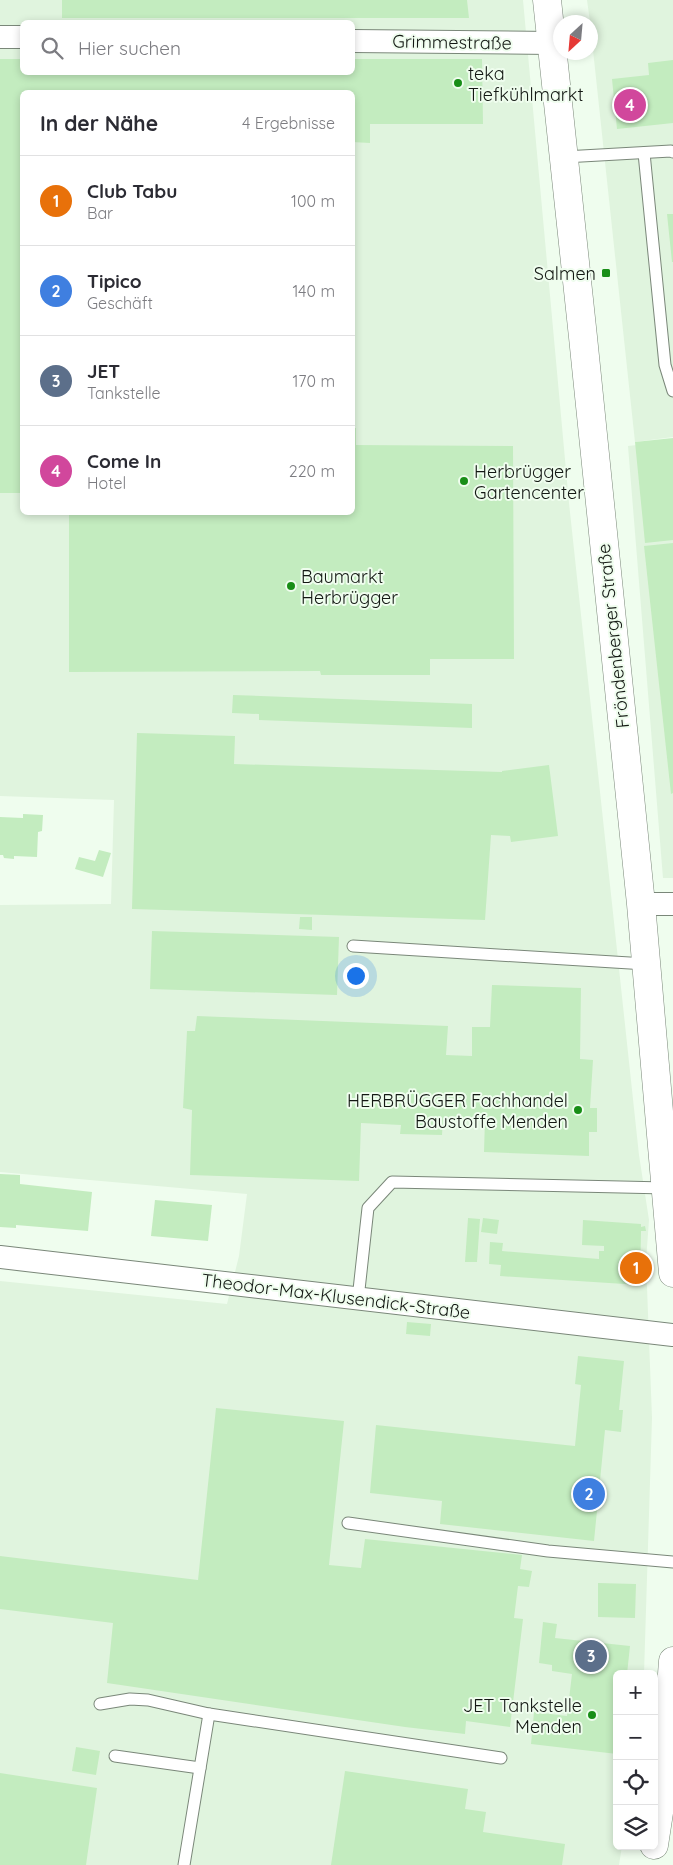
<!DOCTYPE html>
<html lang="de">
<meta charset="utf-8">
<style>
:root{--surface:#fff;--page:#f2f2f3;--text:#2b2b33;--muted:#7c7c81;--line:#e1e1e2;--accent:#0f766e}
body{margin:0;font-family:Quicksand,sans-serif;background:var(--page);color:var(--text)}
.controls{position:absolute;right:15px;bottom:15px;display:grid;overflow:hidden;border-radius:8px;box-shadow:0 2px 8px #0003}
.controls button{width:45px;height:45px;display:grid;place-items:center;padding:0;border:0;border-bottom:1px solid var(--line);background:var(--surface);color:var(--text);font:25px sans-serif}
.compass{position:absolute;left:553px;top:15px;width:45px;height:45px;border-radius:50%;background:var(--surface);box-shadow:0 2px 8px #0003;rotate:206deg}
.you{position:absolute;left:355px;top:975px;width:18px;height:18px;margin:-12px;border:4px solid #fff;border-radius:50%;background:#1a73e8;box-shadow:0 0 0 8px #1a73e833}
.badge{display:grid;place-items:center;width:32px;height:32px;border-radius:50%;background:var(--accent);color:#fff;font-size:16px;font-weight:700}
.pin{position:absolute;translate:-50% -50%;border:2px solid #fff;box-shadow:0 1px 5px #0006}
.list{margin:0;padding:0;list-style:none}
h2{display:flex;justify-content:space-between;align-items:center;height:65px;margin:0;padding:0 20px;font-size:21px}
h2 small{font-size:16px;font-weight:400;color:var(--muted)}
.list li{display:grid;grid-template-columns:32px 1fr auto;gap:15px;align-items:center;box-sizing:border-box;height:90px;padding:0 20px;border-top:1px solid var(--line)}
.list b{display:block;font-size:19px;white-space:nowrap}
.list p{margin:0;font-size:16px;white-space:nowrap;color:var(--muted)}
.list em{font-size:16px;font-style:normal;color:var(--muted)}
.icon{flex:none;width:28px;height:28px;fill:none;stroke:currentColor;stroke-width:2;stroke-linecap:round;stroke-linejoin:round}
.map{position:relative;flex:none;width:673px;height:1865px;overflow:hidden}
.search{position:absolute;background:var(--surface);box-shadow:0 2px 8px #0003;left:20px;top:20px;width:335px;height:55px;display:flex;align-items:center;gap:12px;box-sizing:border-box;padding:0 18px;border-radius:8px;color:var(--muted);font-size:19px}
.panel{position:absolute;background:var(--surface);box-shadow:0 2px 8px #0003;left:20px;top:90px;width:335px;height:425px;border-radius:8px}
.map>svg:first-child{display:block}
.built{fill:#e0f4de;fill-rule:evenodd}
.building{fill:#c3ecbf}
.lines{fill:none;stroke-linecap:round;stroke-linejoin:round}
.lane-casing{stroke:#7a8779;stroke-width:13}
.street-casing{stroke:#7a8779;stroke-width:24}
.secondary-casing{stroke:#7a8779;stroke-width:29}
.lane{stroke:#fff;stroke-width:11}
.street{stroke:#fff;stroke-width:22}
.secondary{stroke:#fff;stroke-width:28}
.poi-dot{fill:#188e17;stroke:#effdee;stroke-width:2}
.labels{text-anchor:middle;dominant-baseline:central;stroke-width:4;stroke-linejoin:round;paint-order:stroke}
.street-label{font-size:18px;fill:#131813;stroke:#effdee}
.poi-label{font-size:18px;fill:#131813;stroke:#effdee;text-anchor:start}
</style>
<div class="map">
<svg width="673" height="1865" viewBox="0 0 673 1865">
<rect width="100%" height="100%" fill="#effdee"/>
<!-- built -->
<g class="built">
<path d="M0,0H523L569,503L639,1155L649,1220L646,1261L652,1418L644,1674H617V1846H622L619,1865H0V1281L227,1304L239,1256L247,1194L0,1172V905L111,904L114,800L0,796ZM22,22H352V72H22ZM22,92H352V512H22Z"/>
<path d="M587,0H673V437L635,442L590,22Z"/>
<path d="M673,441V878H663L628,446Z"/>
</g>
<!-- building -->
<g class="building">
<path d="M62,0H467L469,18H62Z"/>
<path d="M0,59H22V72H352V59H482L483,124H370V143L352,142V92H22V493H0Z"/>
<path d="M673,60V123L617,129L612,79L649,75L648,63Z"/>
<path d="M667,214H673V262H672Z"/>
<path d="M352,428H356V445L513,446L514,659H430V675H321L320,671L69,672V512H352Z"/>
<path d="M673,438V540L645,543L635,442Z"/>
<path d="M673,543V793L671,794L644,546Z"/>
<path d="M233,695L472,704V728L259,720V714L232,713Z"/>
<path d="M137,733L235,736L234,764L502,772V771L549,765L558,836L511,842L510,836L491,835L485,920L132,909Z"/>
<path d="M23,814L43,815L42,831L38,832L37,857L14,856V859L4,858L3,855H0V817L23,818Z"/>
<path d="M99,850L111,853L103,877L75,869L79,857L95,861Z"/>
<path d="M300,917H312V930L299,929Z"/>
<path d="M152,931L339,937L337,995L150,989Z"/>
<path d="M492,985L581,988L580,1059L593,1060L590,1108H597V1132H589V1156L484,1152L485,1119L443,1118L442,1135L400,1134L401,1125L361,1123L359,1181L190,1175L192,1110L183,1108L187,1031H195L197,1016L448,1026L446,1055L472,1056V1027H490Z"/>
<path d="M0,1174L20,1175V1184L92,1192L88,1231L16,1225V1228L0,1227Z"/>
<path d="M155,1200L212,1205L208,1241L151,1236Z"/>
<path d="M468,1218L480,1219L477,1262H465Z"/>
<path d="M483,1218L499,1220L497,1234L481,1232Z"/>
<path d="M583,1220L641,1224V1227L645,1226L646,1231H641L640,1285L500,1276L501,1265L489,1264L490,1242L503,1243L502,1251L599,1259V1251H604V1246L582,1245Z"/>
<path d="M407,1322L431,1324L430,1336L406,1334Z"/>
<path d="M578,1356L624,1361L619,1410H623L621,1432L605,1430L594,1541L440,1524L442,1501L370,1493L376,1425L575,1446L581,1385L575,1384Z"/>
<path d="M216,1408L344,1421L329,1565L361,1568L365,1539L522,1555L520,1569L532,1571L529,1587L518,1586L514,1618L523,1619L510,1727L466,1721L465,1734L405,1727L107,1683L113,1623L0,1609V1556L198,1580Z"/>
<path d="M598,1583L636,1584L635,1618L598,1617Z"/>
<path d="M543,1622L557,1624L555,1638L630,1646L627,1674H617V1754L531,1744L534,1712L567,1716L572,1674L552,1671V1665L539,1663Z"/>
<path d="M76,1747L100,1751L96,1775L72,1771Z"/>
<path d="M345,1771L468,1789L465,1809L486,1812L483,1832L565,1844L562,1865H331Z"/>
<path d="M0,1773L97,1788L86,1865H0Z"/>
</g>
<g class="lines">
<defs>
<g id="lane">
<path d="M644,153L665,365L673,391"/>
<path d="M564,157L671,151L673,152"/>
<path d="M353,946L646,964"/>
<path d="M358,1299L368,1208L392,1182L666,1188"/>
<path d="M348,1523L548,1551L673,1562"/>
<path d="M100,1704L130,1699L148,1700L209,1714L501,1758"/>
<path d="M115,1756L200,1768"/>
<path d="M184,1865L209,1714"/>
</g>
<g id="street">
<path d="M0,37H22"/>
<path d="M352,41L552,43"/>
<path d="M641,904H673"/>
<path d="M0,1257L673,1335"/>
</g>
<g id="secondary">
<path d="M547,0L583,337L641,904L673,1273"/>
<path d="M654,1845L664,1780L673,1661"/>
</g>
</defs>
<!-- lane casing -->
<use href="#lane" class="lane-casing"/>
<!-- street casing -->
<use href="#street" class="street-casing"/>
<!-- secondary casing -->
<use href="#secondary" class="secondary-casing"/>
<!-- lane -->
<use href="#lane" class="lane"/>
<!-- street -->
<use href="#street" class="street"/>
<!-- secondary -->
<use href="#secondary" class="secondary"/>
</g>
<!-- markers -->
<g class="poi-dot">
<circle cx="458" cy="83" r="5"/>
<rect x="601" y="268" width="10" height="10" rx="2.5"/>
<circle cx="464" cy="481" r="5"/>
<circle cx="291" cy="586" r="5"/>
<circle cx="578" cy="1110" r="5"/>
<circle cx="592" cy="1715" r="5"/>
</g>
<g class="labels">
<!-- street labels -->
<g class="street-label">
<text transform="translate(452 42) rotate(1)">Grimmestraße</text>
<text transform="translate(613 636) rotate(-96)">Fröndenberger Straße</text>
<text transform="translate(336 1296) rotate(7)">Theodor-Max-Klusendick-Straße</text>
</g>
<!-- poi labels -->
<g class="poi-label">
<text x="468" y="73">teka<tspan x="468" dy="21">Tiefkühlmarkt</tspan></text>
<text x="596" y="273" text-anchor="end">Salmen</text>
<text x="474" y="471">Herbrügger<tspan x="474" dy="21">Gartencenter</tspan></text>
<text x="301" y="576">Baumarkt<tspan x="301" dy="21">Herbrügger</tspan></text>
<text x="568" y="1100" text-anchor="end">HERBRÜGGER Fachhandel<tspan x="568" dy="21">Baustoffe Menden</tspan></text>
<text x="582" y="1705" text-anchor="end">JET Tankstelle<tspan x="582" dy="21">Menden</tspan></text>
</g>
</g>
</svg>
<div class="controls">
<button>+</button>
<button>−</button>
<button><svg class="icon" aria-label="locate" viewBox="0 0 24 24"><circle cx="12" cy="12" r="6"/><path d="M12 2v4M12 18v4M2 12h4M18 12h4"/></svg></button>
<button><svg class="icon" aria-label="layers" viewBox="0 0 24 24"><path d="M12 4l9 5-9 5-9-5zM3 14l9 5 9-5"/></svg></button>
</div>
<svg class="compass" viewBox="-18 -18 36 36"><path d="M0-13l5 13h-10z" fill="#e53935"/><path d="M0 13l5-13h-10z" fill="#7c7c81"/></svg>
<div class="you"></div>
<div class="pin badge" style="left:636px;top:1268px;background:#e8710a">1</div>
<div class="pin badge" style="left:589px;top:1494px;background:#3f7fe0">2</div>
<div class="pin badge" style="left:591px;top:1656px;background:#5c6f8a">3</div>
<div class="pin badge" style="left:630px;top:105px;background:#d1479c">4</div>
<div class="search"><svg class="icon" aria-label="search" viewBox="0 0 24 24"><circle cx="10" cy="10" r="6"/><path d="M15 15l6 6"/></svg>Hier suchen</div>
<section class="panel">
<h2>In der Nähe<small>4 Ergebnisse</small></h2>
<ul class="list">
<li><span class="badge" style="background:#e8710a">1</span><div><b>Club Tabu</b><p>Bar</p></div><em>100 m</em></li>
<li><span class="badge" style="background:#3f7fe0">2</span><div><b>Tipico</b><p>Geschäft</p></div><em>140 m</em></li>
<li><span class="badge" style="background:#5c6f8a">3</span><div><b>JET</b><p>Tankstelle</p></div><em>170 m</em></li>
<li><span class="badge" style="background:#d1479c">4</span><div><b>Come In</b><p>Hotel</p></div><em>220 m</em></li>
</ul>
</section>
</div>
